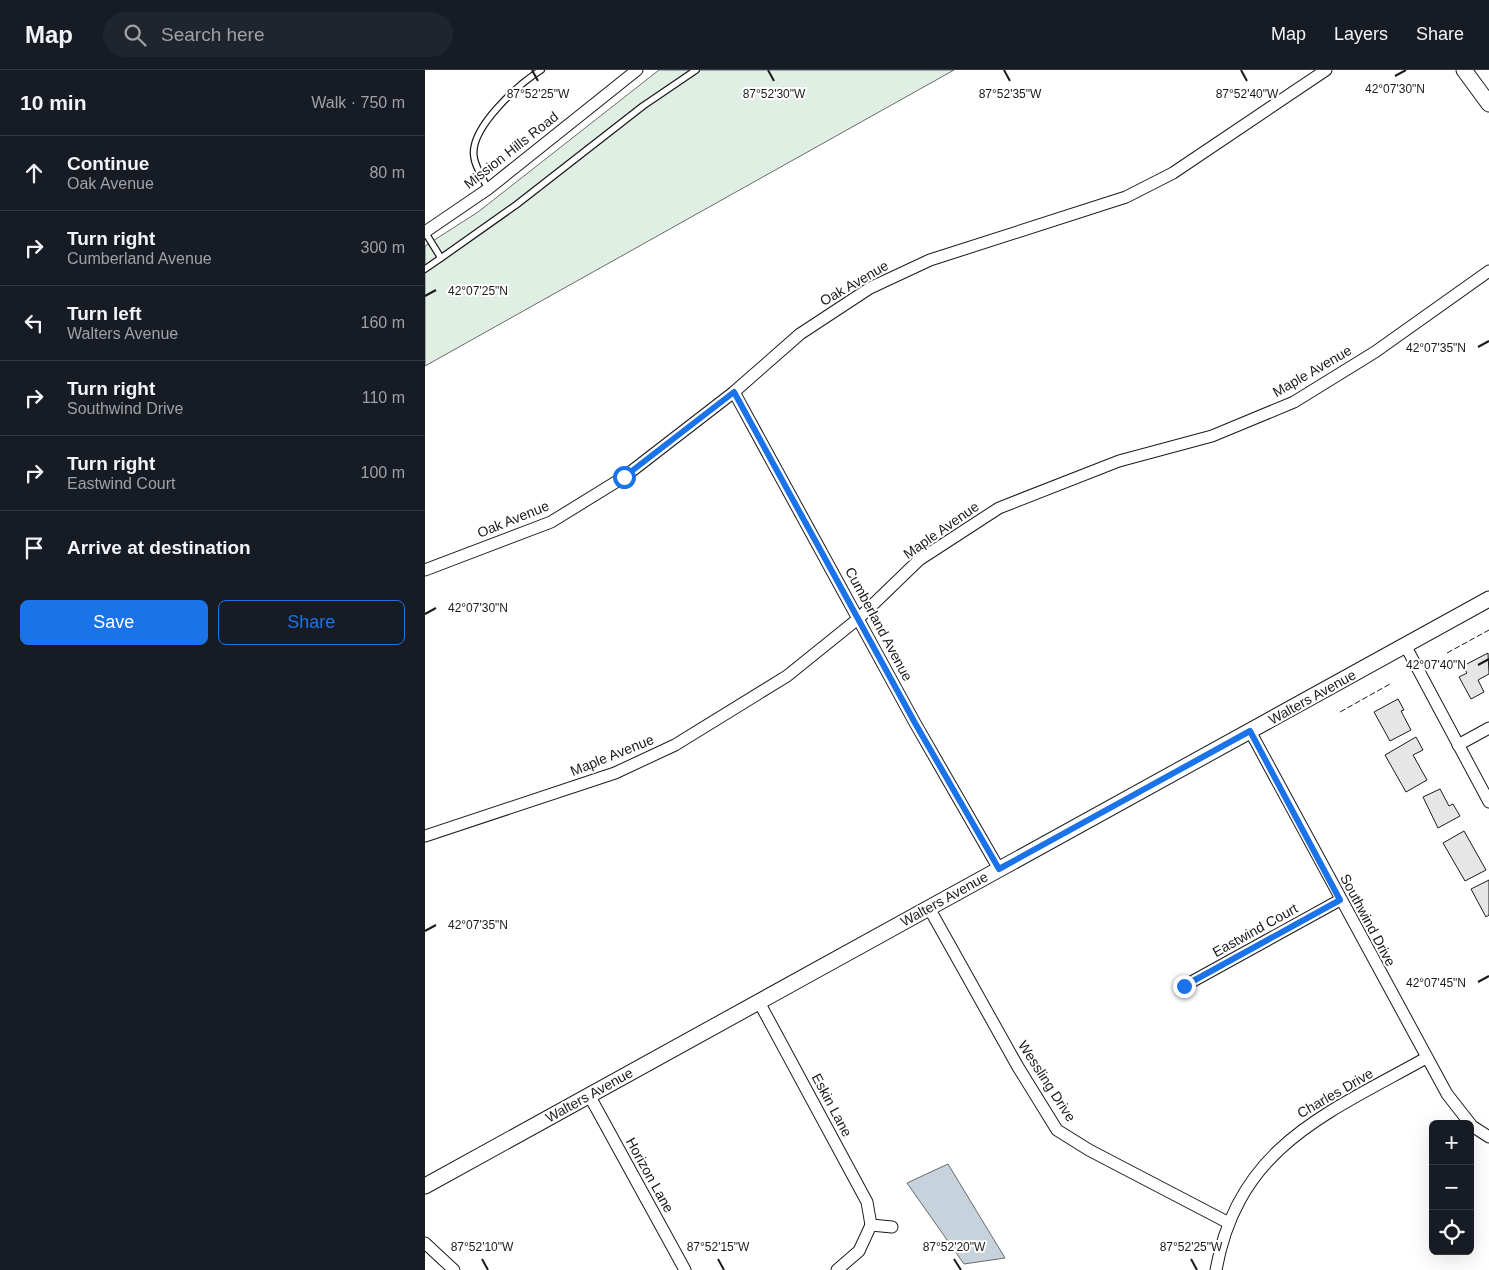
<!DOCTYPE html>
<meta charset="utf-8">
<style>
:root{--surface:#171b24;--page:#20242c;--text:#f1f3f6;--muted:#9ea1a6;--line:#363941;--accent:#1a73e8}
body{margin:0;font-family:Arial,sans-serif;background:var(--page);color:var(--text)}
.controls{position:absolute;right:15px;bottom:15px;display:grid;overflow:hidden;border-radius:8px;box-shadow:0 5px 20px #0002}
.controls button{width:45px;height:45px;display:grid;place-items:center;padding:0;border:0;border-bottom:1px solid var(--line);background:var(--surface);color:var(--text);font:25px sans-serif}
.stop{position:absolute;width:15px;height:15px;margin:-11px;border:4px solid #1a73e8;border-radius:50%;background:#fff}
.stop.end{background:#1a73e8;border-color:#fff;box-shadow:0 1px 5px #0008}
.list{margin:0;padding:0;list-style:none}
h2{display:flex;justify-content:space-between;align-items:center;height:65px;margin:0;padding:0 20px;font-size:21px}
h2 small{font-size:16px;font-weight:400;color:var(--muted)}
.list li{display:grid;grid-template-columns:32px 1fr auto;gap:15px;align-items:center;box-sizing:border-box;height:75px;padding:0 20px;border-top:1px solid var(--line)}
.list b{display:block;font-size:19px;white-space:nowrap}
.list p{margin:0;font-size:16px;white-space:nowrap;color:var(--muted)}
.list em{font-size:16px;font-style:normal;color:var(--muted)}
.actions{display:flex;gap:10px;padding:15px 20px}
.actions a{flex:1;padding:11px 0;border:1px solid var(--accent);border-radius:8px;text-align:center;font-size:18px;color:var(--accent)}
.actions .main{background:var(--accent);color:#fff}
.icon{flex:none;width:28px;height:28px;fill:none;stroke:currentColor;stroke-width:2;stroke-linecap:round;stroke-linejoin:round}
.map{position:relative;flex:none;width:1064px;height:1200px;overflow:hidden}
header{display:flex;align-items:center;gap:30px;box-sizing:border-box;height:70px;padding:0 25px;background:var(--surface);border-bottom:1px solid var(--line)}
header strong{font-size:24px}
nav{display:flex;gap:28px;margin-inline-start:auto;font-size:18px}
.search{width:350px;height:45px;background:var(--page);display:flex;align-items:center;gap:12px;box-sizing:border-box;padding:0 18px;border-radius:28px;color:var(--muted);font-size:19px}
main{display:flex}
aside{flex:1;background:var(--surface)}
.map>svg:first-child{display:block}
.green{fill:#e0efe3;stroke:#6a6a6a}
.water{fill:#c6d2dc;stroke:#6a6a6a}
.building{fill:#e6e6e6;stroke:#1a1a1a}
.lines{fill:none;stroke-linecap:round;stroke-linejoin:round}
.service-casing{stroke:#1a1a1a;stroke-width:8}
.minor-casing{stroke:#1a1a1a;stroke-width:13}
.secondary-casing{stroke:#1a1a1a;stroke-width:17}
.service{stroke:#fff;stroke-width:5.5}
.minor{stroke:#fff;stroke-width:11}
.secondary{stroke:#fff;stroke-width:15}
.fence{stroke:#1a1a1a;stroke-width:1;stroke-dasharray:6 2.5;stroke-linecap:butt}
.route{stroke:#1a73e8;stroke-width:6}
.ticks{fill:none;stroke:#1a1a1a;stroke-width:2}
.labels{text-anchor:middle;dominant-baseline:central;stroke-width:4;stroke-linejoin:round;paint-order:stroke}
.street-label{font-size:14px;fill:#1a1a1a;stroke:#fff}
.ticks-label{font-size:12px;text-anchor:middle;fill:#1a1a1a;stroke:#fff;stroke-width:4;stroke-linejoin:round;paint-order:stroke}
</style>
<header>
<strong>Map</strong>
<div class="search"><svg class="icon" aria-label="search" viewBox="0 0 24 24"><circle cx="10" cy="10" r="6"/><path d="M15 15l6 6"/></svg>Search here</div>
<nav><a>Map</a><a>Layers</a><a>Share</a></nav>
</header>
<main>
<aside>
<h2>10 min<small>Walk · 750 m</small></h2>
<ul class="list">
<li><svg class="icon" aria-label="ahead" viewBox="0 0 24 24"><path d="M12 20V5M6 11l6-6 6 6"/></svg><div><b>Continue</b><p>Oak Avenue</p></div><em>80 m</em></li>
<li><svg class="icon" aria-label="right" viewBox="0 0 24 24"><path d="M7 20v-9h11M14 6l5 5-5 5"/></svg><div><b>Turn right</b><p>Cumberland Avenue</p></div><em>300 m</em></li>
<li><svg class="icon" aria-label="left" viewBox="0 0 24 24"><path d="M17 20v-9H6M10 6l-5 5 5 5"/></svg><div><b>Turn left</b><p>Walters Avenue</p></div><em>160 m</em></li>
<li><svg class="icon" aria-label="right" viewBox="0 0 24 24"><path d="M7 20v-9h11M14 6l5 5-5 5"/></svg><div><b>Turn right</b><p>Southwind Drive</p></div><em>110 m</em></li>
<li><svg class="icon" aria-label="right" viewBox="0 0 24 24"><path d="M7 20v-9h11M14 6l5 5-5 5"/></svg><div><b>Turn right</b><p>Eastwind Court</p></div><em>100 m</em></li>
<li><svg class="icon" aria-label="arrive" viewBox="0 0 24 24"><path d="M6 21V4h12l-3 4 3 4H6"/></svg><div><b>Arrive at destination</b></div></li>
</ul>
<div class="actions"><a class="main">Save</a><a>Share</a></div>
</aside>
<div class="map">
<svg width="1064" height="1200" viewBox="0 0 1064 1200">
<rect width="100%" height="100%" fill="#fff"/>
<!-- green -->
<path class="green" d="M234,0H529L0,296V176L53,142Z"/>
<!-- water -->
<path class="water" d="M523,1094L580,1188L539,1194L482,1113Z"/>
<!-- building -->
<g class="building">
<path d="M1063,583L1064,604L1053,610L1059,622L1046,629L1034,607L1042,603L1038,596Z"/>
<path d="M973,629L979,640L976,641L986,660L965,671L949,642Z"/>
<path d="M991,667L998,680L988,685L1002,710L981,722L960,685Z"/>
<path d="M1015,719L1024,736L1028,734L1035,746L1013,758L998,727Z"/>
<path d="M1039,761L1061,800L1040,811L1018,773Z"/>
<path d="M1064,810V845L1061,847L1046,819Z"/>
</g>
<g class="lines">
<defs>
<g id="service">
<path d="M63,119C59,110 50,97 49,87C44,58 94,14 116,0"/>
<path d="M16,188L91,135L218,36L271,0"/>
<path d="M0,199L16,188L0,162"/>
</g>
<g id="minor">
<path d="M0,162L63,119L212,0"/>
<path d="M309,322L490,653L574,799"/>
<path d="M0,500L126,452L199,407L309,322L375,264L445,218L505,190L701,127L748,103L901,0"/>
<path d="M980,575L1064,732"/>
<path d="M825,661L1022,1024L1047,1056L1064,1067"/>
<path d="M1033,675L1064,658"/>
<path d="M0,766L190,703L250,675L362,606L434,548L494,490L574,438L694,391L787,366L869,332L950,282L1064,201"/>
<path d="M504,838L593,997L632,1060L664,1080L802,1152"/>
<path d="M759,916L915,830"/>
<path d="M334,932L442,1132L446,1155"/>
<path d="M164,1025L260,1200"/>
<path d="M0,1173L29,1200"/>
<path d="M412,1200L434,1181L446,1155L467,1157"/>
<path d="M791,1200C813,1076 903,1043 1001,988"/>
</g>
<g id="secondary">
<path d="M1039,0L1064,34"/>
<path d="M0,1116L1064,529"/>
</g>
</defs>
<!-- service casing -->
<use href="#service" class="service-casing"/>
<!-- minor casing -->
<use href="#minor" class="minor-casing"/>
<!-- secondary casing -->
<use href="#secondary" class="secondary-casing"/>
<!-- service -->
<use href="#service" class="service"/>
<!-- minor -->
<use href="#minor" class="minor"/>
<!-- secondary -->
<use href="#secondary" class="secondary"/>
<!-- fence -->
<g class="fence">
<path d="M1022,583L1064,560"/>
<path d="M915,642L965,614"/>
</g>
</g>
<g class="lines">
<!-- route -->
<path class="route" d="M199,407L309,322L490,653L574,799L825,661L915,830L759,916"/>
</g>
<!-- ticks -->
<path class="ticks" d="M107,0L113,11M343,0L349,11M579,0L585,11M816,0L822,11M970,6L981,0M0,226L11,220M1053,277L1064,271M0,544L11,538M1053,595L1064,589M0,861L11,855M1053,912L1064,906M57,1189L63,1200M293,1189L299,1200M529,1189L536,1200M766,1189L772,1200"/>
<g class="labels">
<!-- street labels -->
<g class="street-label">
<text transform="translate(86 80) rotate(-38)">Mission Hills Road</text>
<text transform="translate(429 213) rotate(-30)">Oak Avenue</text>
<text transform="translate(887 301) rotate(-30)">Maple Avenue</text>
<text transform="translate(88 449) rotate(-22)">Oak Avenue</text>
<text transform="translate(516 460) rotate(-35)">Maple Avenue</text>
<text transform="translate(454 554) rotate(62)">Cumberland Avenue</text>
<text transform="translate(887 627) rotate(-29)">Walters Avenue</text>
<text transform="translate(187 685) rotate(-22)">Maple Avenue</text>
<text transform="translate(519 829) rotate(-29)">Walters Avenue</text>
<text transform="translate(943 850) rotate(62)">Southwind Drive</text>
<text transform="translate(830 860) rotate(-29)">Eastwind Court</text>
<text transform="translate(622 1011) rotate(57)">Wessling Drive</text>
<text transform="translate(910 1023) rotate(-30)">Charles Drive</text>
<text transform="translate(164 1025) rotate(-29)">Walters Avenue</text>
<text transform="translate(407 1035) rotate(62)">Eskin Lane</text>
<text transform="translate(225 1105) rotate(61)">Horizon Lane</text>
</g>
</g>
<g class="ticks-label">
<text x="970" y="23">42°07'30"N</text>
<text x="113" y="28">87°52'25"W</text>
<text x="349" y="28">87°52'30"W</text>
<text x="585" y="28">87°52'35"W</text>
<text x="822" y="28">87°52'40"W</text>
<text x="53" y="225">42°07'25"N</text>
<text x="1011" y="282">42°07'35"N</text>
<text x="53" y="542">42°07'30"N</text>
<text x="1011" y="599">42°07'40"N</text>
<text x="53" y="859">42°07'35"N</text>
<text x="1011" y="917">42°07'45"N</text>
<text x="57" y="1181">87°52'10"W</text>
<text x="293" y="1181">87°52'15"W</text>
<text x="529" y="1181">87°52'20"W</text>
<text x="766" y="1181">87°52'25"W</text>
</g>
</svg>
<div class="controls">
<button>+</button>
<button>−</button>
<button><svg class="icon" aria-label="locate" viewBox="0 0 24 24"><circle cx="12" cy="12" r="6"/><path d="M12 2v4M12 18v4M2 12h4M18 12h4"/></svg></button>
</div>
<div class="stop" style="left:199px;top:407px"></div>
<div class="stop end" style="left:759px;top:916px"></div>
</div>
</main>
